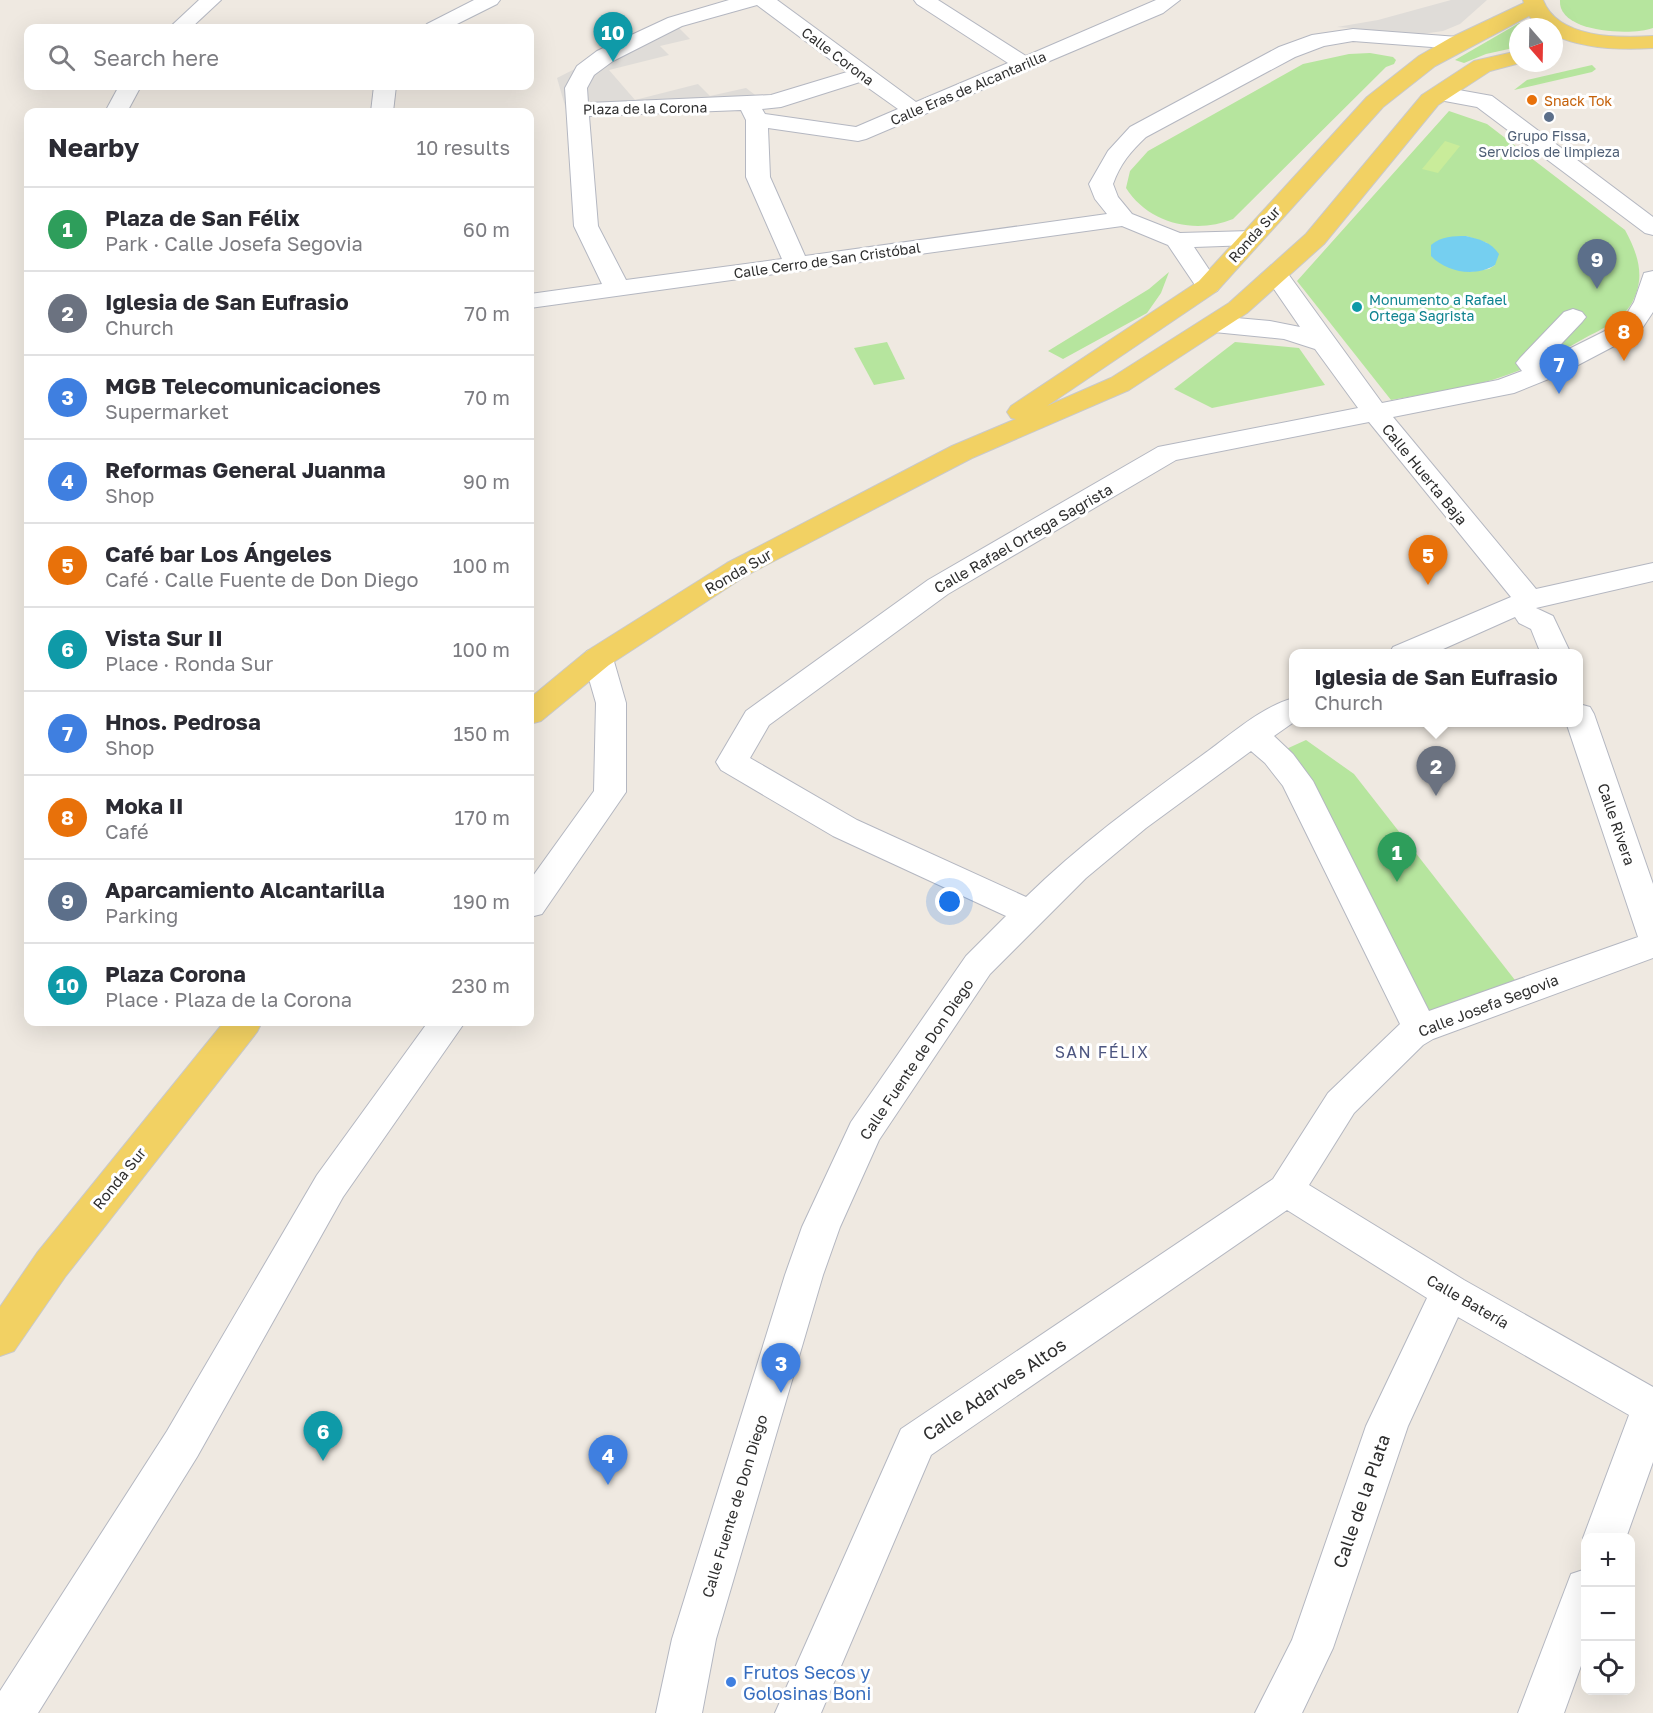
<!DOCTYPE html>
<meta charset="utf-8">
<style>
:root{--surface:#fff;--page:#f2f2f3;--text:#2b2b33;--muted:#7c7c81;--line:#e1e1e2;--accent:#2563eb}
body{margin:0;font-family:"Golos Text",sans-serif;background:var(--page);color:var(--text)}
.controls{position:absolute;right:18px;bottom:18px;display:grid;overflow:hidden;border-radius:12px;box-shadow:0 6px 24px #0002}
.controls button{width:54px;height:54px;display:grid;place-items:center;padding:0;border:0;border-bottom:2px solid var(--line);background:var(--surface);color:var(--text);font:30px sans-serif}
.compass{position:absolute;left:1509px;top:18px;width:54px;height:54px;border-radius:50%;background:var(--surface);box-shadow:0 6px 24px #0002;rotate:160deg}
.you{position:absolute;left:950px;top:902px;width:21px;height:21px;margin:-15px;border:4px solid #fff;border-radius:50%;background:#1a73e8;box-shadow:0 0 0 9px #1a73e833}
.badge{display:grid;place-items:center;width:39px;height:39px;border-radius:50%;background:var(--accent);color:#fff;font-size:20px;font-weight:700}
.pin{position:absolute;translate:-50% -50px;filter:drop-shadow(0 2px 3px #0008)}
.pin::after{content:'';position:absolute;top:32px;width:21px;height:18px;background:inherit;clip-path:polygon(0 0,100% 0,50% 100%)}
.popup{position:absolute;left:1289px;top:649px;width:294px;height:78px;box-sizing:border-box;display:grid;place-content:center;border-radius:12px;background:var(--surface);filter:drop-shadow(0 2px 4px #0005);font-size:20px;white-space:nowrap;color:var(--muted)}
.popup b{font-size:22px;color:var(--text)}
.popup::after{content:'';position:absolute;left:50%;top:100%;margin-left:-12px;border:12px solid transparent;border-top-color:var(--surface)}
.list{margin:0;padding:0;list-style:none}
h2{display:flex;justify-content:space-between;align-items:center;height:78px;margin:0;padding:0 24px;font-size:26px}
h2 small{font-size:20px;font-weight:400;color:var(--muted)}
.list li{display:grid;grid-template-columns:39px 1fr auto;gap:18px;align-items:center;box-sizing:border-box;height:84px;padding:0 24px;border-top:2px solid var(--line)}
.list b{display:block;font-size:22px;white-space:nowrap}
.list p{margin:0;font-size:20px;white-space:nowrap;color:var(--muted)}
.list em{font-size:20px;font-style:normal;color:var(--muted)}
.icon{flex:none;width:33px;height:33px;fill:none;stroke:currentColor;stroke-width:2;stroke-linecap:round;stroke-linejoin:round}
.map{position:relative;flex:none;width:1653px;height:1713px;overflow:hidden}
.search{position:absolute;background:var(--surface);box-shadow:0 6px 24px #0002;left:24px;top:24px;width:510px;height:66px;display:flex;align-items:center;gap:15px;box-sizing:border-box;padding:0 21px;border-radius:12px;color:var(--muted);font-size:22px}
.panel{position:absolute;background:var(--surface);box-shadow:0 6px 24px #0002;left:24px;top:108px;width:510px;height:918px;border-radius:12px}
.map>svg:first-child{display:block}
.green{fill:#b6e59e;fill-rule:evenodd}
.pitch{fill:#c9ec9a}
.plaza{fill:#dfdcd8}
.water{fill:#75cff0}
.lines{fill:none;stroke-linecap:round;stroke-linejoin:round}
.minor-casing{stroke:#b4b7c1;stroke-width:2}
.major-casing{stroke:#c9c9c9;stroke-width:2}
.minor{fill:#fff;fill-rule:evenodd}
.major{fill:#f2d163;fill-rule:evenodd}
.food-dot{fill:#e8710a;stroke:#fff;stroke-width:2}
.service-dot{fill:#5c6f8a;stroke:#fff;stroke-width:2}
.culture-dot{fill:#0f9aa8;stroke:#fff;stroke-width:2}
.shop-dot{fill:#3f7fe0;stroke:#fff;stroke-width:2}
.labels{text-anchor:middle;dominant-baseline:central;stroke-width:6;stroke-linejoin:round;paint-order:stroke}
.far-street-label{font-size:14px;fill:#2e2e2e;stroke:#fff}
.far-food-label{font-size:14px;fill:#c56008;stroke:#fff;text-anchor:start}
.far-service-label{font-size:14px;fill:#4e5e75;stroke:#fff}
.far-culture-label{font-size:14px;fill:#0d838f;stroke:#fff;text-anchor:start}
.street-label{font-size:15px;fill:#2e2e2e;stroke:#fff}
.neighbourhood-label{font-size:16px;letter-spacing:1.5px;fill:#4d5680;stroke:#fff}
.near-street-label{font-size:18px;fill:#2e2e2e;stroke:#fff}
.near-shop-label{font-size:18px;fill:#366cbe;stroke:#fff;text-anchor:start}
</style>
<div class="map">
<svg width="1653" height="1713" viewBox="0 0 1653 1713">
<rect width="100%" height="100%" fill="#efe9e1"/>
<!-- green -->
<g class="green">
<path d="M1560,0H1653V28C1632,36 1557,33 1560,0Z"/>
<path d="M1519,23L1526,27H1518V47L1486,54L1464,63L1455,60Z"/>
<path d="M1370,53L1393,57L1396,60L1394,64L1386,67L1233,219C1195,235 1148,223 1126,188L1130,171L1148,151L1303,64L1349,54Z"/>
<path d="M1592,65L1596,69L1592,72L1514,90L1527,80Z"/>
<path d="M1449,111L1487,124L1625,230C1638,254 1646,277 1632,303C1622,320 1602,329 1585,338C1561,352 1533,366 1507,375C1470,389 1429,393 1391,400L1297,281ZM1466,236L1487,243L1495,265L1489,269L1468,272Z"/>
<path d="M1169,272L1161,293L1147,313L1063,359L1048,351L1149,289Z"/>
<path d="M887,342L905,379L874,385L854,348Z"/>
<path d="M1235,342L1299,348L1325,385L1212,408L1174,389Z"/>
<path d="M1306,740L1354,774L1518,984L1427,1017L1284,750Z"/>
</g>
<!-- pitch -->
<path class="pitch" d="M1445,141L1460,146L1438,173L1422,169Z"/>
<!-- plaza -->
<g class="plaza">
<path d="M1451,0H1487L1460,24L1443,31L1422,34L1337,27L1378,20Z"/>
<path d="M671,20L690,39L660,46L669,55L609,70L635,100L698,84L710,96L746,88L763,101L567,113L557,78Z"/>
</g>
<!-- water -->
<path class="water" d="M1466,236C1479,239 1491,242 1499,254L1495,265C1476,277 1447,273 1431,256V245C1442,236 1453,236 1466,236Z"/>
<g class="lines">
<defs>
<g id="minor">
<path d="M199,0H221L191,28H169Z"/>
<path d="M474,0H500L497,4L449,28H423L427,24Z"/>
<path d="M729,0H777L916,102L1008,63L917,4L914,0H938L1026,56L1156,0H1180L1163,13L866,139L858,141L768,128L770,177L805,256L1107,214L1095,199L1089,184L1108,151L1130,127L1279,47L1312,35L1353,29L1458,37L1466,38L1469,43L1466,48L1458,49L1353,41L1324,46L1295,57L1146,137C1131,151 1120,164 1113,184L1118,197L1132,214L1180,233L1251,231L1260,233L1263,238L1260,243L1251,245L1194,247L1220,286L1217,291L1208,293L1199,291L1168,245L1122,226L530,308V294L602,284L574,226L565,88L577,66L597,51L668,18ZM757,5L847,72L771,95L588,103L587,88L594,75L613,61L682,26ZM860,82L898,109L856,127L765,114L762,109L781,107ZM741,110L746,120V177L782,259L626,280L598,226L589,116Z"/>
<path d="M119,86H141L127,112H105Z"/>
<path d="M374,86H396L393,112H371Z"/>
<path d="M1442,87L1492,96L1653,217V235L1645,233L1477,107L1434,99L1431,94L1434,89Z"/>
<path d="M1277,269L1286,271L1382,403L1498,380L1522,371L1516,363L1520,358L1564,312L1573,309L1582,312L1586,317L1582,322L1545,361L1621,323L1634,302L1644,273L1653,271V312L1639,333L1561,374L1514,393L1393,417L1536,589L1653,563V581L1536,608L1553,616L1571,654H1541L1531,629L1519,623L1515,617L1432,654H1389L1393,647L1511,597L1369,422L1176,460L948,594L769,725L750,758L857,820L1026,897C1082,842 1145,797 1208,751C1234,732 1263,706 1294,698V722L1274,736L1293,754L1313,781L1429,1011L1638,937L1566,722H1579V704L1590,707L1594,714L1653,884V958L1433,1039L1423,1045L1354,1113L1309,1185L1464,1280L1653,1387V1462L1626,1538H1586V1544L1583,1538L1629,1415L1458,1317L1408,1426L1333,1648L1302,1713H1255L1292,1640L1366,1426L1427,1298L1287,1210L931,1455L821,1713H775L901,1429L1273,1179L1328,1093L1400,1024L1283,786L1265,763L1251,751L1146,828L1086,878L990,974L879,1140L840,1227L823,1275L716,1639L702,1713H656L672,1639L785,1275L802,1227L851,1122L966,956L1006,916L833,836L721,770L716,762L746,711L928,580L1158,447L1358,408L1315,349L1284,339L1214,332L1205,329L1201,324L1205,319L1214,316L1270,321L1300,327L1265,276L1268,271Z"/>
<path d="M598,648L609,651L613,658L626,703V792L542,914L530,917V880L594,791L596,703L583,658L587,651Z"/>
<path d="M428,1022H465L343,1197L197,1457L38,1713H0V1691L167,1431L317,1175Z"/>
<path d="M1586,1569V1652L1564,1713H1518L1571,1574Z"/>
</g>
<g id="major">
<path d="M1523,0H1543C1558,39 1618,38 1653,36V48C1621,50 1584,49 1554,35V27H1540L1529,16L1435,66L1383,107L1217,291L1047,406L1111,378L1229,303L1306,234L1422,95L1474,61L1518,51V63H1520L1490,71L1438,105L1324,244L1247,313L1129,390L972,458L747,575L609,665L541,721L530,724V698L587,651L727,563L952,446L1016,419L1011,418L1007,412L1011,406L1199,281L1367,97L1419,56L1450,38L1524,3Z"/>
<path d="M224,1022H262L257,1032L65,1277L14,1351L0,1356V1307L37,1253Z"/>
</g>
</defs>
<!-- minor casing -->
<use href="#minor" class="minor-casing"/>
<!-- major casing -->
<use href="#major" class="major-casing"/>
<!-- minor -->
<use href="#minor" class="minor"/>
<!-- major -->
<use href="#major" class="major"/>
</g>
<!-- markers -->
<circle class="food-dot" cx="1532" cy="100" r="6"/>
<circle class="service-dot" cx="1549" cy="117" r="6"/>
<circle class="culture-dot" cx="1357" cy="307" r="6"/>
<circle class="shop-dot" cx="731" cy="1682" r="6"/>
<g class="labels">
<!-- far-street labels -->
<g class="far-street-label">
<text transform="translate(838 56) rotate(37)">Calle Corona</text>
<text transform="translate(968 88) rotate(-23)">Calle Eras de Alcantarilla</text>
<text transform="translate(645 108) rotate(-1)">Plaza de la Corona</text>
<text transform="translate(1254 234) rotate(-48)">Ronda Sur</text>
<text transform="translate(827 260) rotate(-8)">Calle Cerro de San Cristóbal</text>
</g>
<!-- far-food labels -->
<g class="far-food-label">
<text x="1544" y="100">Snack Tok</text>
</g>
<!-- far-service labels -->
<g class="far-service-label">
<text x="1549" y="135">Grupo Fissa,<tspan x="1549" dy="16">Servicios de limpieza</tspan></text>
</g>
<!-- far-culture labels -->
<g class="far-culture-label">
<text x="1369" y="299">Monumento a Rafael<tspan x="1369" dy="16">Ortega Sagrista</tspan></text>
</g>
<!-- street labels -->
<g class="street-label">
<text transform="translate(1425 474) rotate(51)">Calle Huerta Baja</text>
<text transform="translate(1023 538) rotate(-30)">Calle Rafael Ortega Sagrista</text>
<text transform="translate(738 571) rotate(-30)">Ronda Sur</text>
<text transform="translate(1617 824) rotate(71)">Calle Rivera</text>
<text transform="translate(1488 1005) rotate(-21)">Calle Josefa Segovia</text>
<text transform="translate(916 1059) rotate(-56)">Calle Fuente de Don Diego</text>
<text transform="translate(119 1178) rotate(-51)">Ronda Sur</text>
<text transform="translate(1468 1301) rotate(30)">Calle Batería</text>
<text transform="translate(734 1506) rotate(-73)">Calle Fuente de Don Diego</text>
</g>
<!-- neighbourhood labels -->
<g class="neighbourhood-label">
<text x="1102" y="1052">SAN FÉLIX</text>
</g>
<!-- near-street labels -->
<g class="near-street-label">
<text transform="translate(994 1389) rotate(-34)">Calle Adarves Altos</text>
<text transform="translate(1361 1501) rotate(-71)">Calle de la Plata</text>
</g>
<!-- near-shop labels -->
<g class="near-shop-label">
<text x="743" y="1672">Frutos Secos y<tspan x="743" dy="21">Golosinas Boni</tspan></text>
</g>
</g>
</svg>
<div class="controls">
<button>+</button>
<button>−</button>
<button><svg class="icon" aria-label="locate" viewBox="0 0 24 24"><circle cx="12" cy="12" r="6"/><path d="M12 2v4M12 18v4M2 12h4M18 12h4"/></svg></button>
</div>
<svg class="compass" viewBox="-18 -18 36 36"><path d="M0-13l5 13h-10z" fill="#e53935"/><path d="M0 13l5-13h-10z" fill="#7c7c81"/></svg>
<div class="you"></div>
<div class="pin badge" style="left:1397px;top:882px;background:#2e9e5b">1</div>
<div class="pin badge" style="left:1436px;top:796px;background:#6b7280">2</div>
<div class="popup"><b>Iglesia de San Eufrasio</b>Church</div>
<div class="pin badge" style="left:781px;top:1393px;background:#3f7fe0">3</div>
<div class="pin badge" style="left:608px;top:1485px;background:#3f7fe0">4</div>
<div class="pin badge" style="left:1428px;top:585px;background:#e8710a">5</div>
<div class="pin badge" style="left:323px;top:1461px;background:#0f9aa8">6</div>
<div class="pin badge" style="left:1559px;top:394px;background:#3f7fe0">7</div>
<div class="pin badge" style="left:1624px;top:361px;background:#e8710a">8</div>
<div class="pin badge" style="left:1597px;top:289px;background:#5c6f8a">9</div>
<div class="pin badge" style="left:613px;top:62px;background:#0f9aa8">10</div>
<div class="search"><svg class="icon" aria-label="search" viewBox="0 0 24 24"><circle cx="10" cy="10" r="6"/><path d="M15 15l6 6"/></svg>Search here</div>
<section class="panel">
<h2>Nearby<small>10 results</small></h2>
<ul class="list">
<li><span class="badge" style="background:#2e9e5b">1</span><div><b>Plaza de San Félix</b><p>Park · Calle Josefa Segovia</p></div><em>60 m</em></li>
<li><span class="badge" style="background:#6b7280">2</span><div><b>Iglesia de San Eufrasio</b><p>Church</p></div><em>70 m</em></li>
<li><span class="badge" style="background:#3f7fe0">3</span><div><b>MGB Telecomunicaciones</b><p>Supermarket</p></div><em>70 m</em></li>
<li><span class="badge" style="background:#3f7fe0">4</span><div><b>Reformas General Juanma</b><p>Shop</p></div><em>90 m</em></li>
<li><span class="badge" style="background:#e8710a">5</span><div><b>Café bar Los Ángeles</b><p>Café · Calle Fuente de Don Diego</p></div><em>100 m</em></li>
<li><span class="badge" style="background:#0f9aa8">6</span><div><b>Vista Sur II</b><p>Place · Ronda Sur</p></div><em>100 m</em></li>
<li><span class="badge" style="background:#3f7fe0">7</span><div><b>Hnos. Pedrosa</b><p>Shop</p></div><em>150 m</em></li>
<li><span class="badge" style="background:#e8710a">8</span><div><b>Moka II</b><p>Café</p></div><em>170 m</em></li>
<li><span class="badge" style="background:#5c6f8a">9</span><div><b>Aparcamiento Alcantarilla</b><p>Parking</p></div><em>190 m</em></li>
<li><span class="badge" style="background:#0f9aa8">10</span><div><b>Plaza Corona</b><p>Place · Plaza de la Corona</p></div><em>230 m</em></li>
</ul>
</section>
</div>
